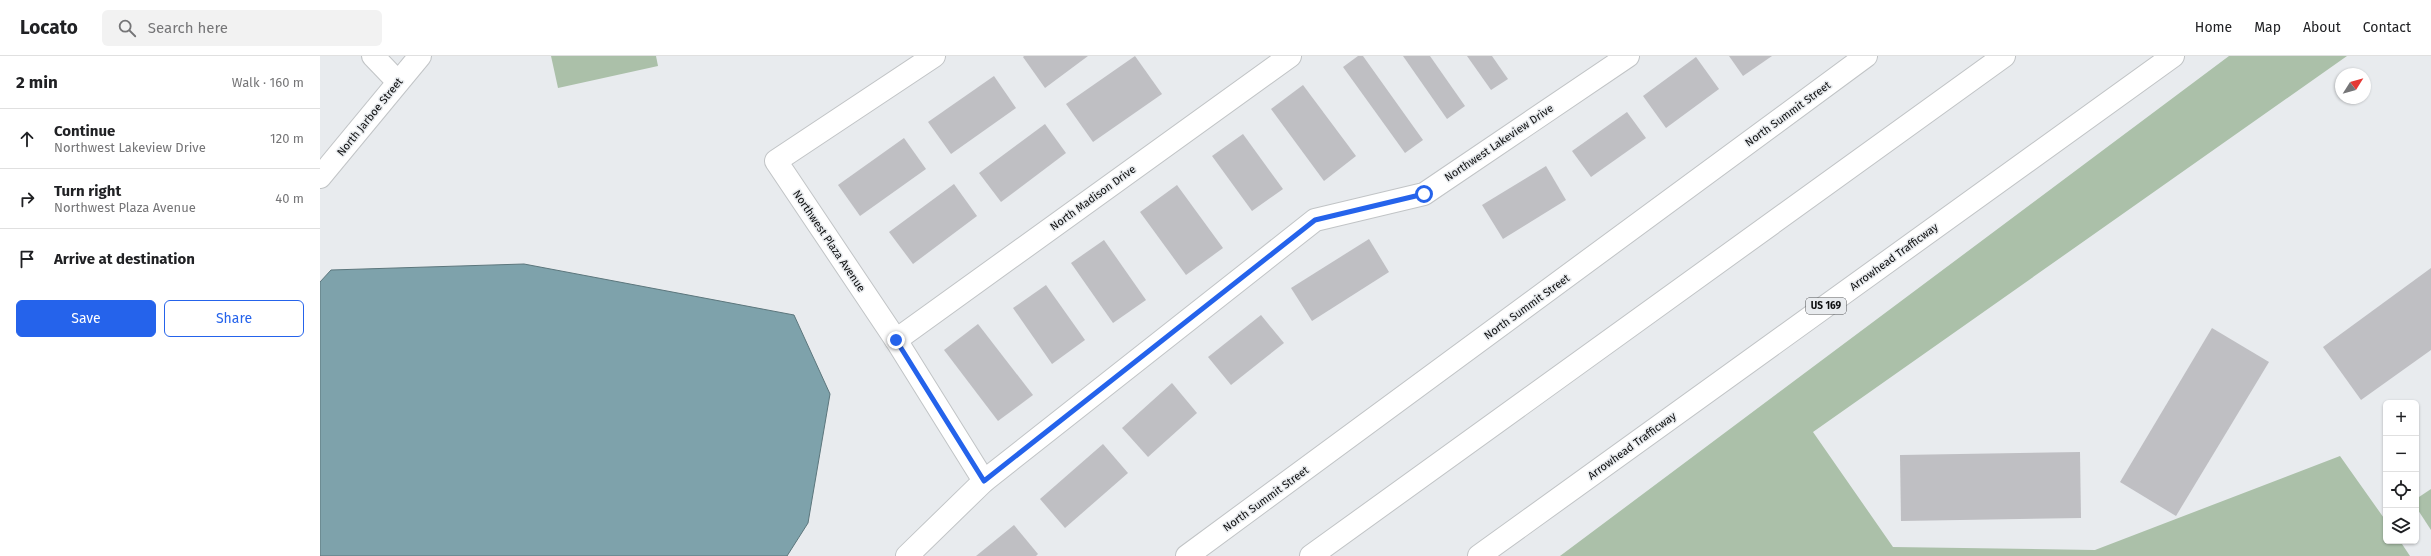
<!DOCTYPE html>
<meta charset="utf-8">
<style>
:root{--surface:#fff;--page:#f2f2f2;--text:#202124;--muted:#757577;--line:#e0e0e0;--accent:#2563eb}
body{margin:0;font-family:"Fira Sans",sans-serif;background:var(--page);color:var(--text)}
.controls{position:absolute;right:12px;bottom:12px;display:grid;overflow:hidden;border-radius:6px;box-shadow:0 1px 3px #0004}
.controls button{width:36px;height:36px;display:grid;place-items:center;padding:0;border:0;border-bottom:1px solid var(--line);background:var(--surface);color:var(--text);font:20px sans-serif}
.compass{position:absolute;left:2015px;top:12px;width:36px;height:36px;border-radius:50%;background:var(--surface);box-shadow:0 1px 3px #0004;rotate:53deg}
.stop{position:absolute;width:12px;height:12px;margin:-9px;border:3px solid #2563eb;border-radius:50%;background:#fff}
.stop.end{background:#2563eb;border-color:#fff;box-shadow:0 1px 4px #0008}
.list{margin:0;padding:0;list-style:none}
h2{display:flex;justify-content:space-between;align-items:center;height:52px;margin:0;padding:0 16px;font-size:17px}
h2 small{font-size:13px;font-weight:400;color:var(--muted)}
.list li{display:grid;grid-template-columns:26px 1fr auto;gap:12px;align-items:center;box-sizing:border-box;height:60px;padding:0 16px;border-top:1px solid var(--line)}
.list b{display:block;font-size:15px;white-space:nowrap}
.list p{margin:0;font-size:13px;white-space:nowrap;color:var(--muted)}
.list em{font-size:13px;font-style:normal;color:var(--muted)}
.actions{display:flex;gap:8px;padding:12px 16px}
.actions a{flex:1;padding:9px 0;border:1px solid var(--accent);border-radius:6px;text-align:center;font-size:14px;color:var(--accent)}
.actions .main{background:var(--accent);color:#fff}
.icon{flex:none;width:22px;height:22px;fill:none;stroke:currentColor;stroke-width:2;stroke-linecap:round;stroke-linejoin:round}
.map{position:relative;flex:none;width:2111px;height:500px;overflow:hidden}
header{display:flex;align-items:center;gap:24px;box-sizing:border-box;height:56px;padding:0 20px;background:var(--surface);border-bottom:1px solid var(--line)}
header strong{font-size:19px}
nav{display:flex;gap:22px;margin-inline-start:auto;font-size:14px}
.search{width:280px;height:36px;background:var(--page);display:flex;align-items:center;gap:10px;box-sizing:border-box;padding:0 14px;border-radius:6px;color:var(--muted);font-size:15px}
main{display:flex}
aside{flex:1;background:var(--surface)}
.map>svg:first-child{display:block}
.green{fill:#abc0a9}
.water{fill:#7ea2ab;stroke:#5c767c}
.building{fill:#bfbfc3}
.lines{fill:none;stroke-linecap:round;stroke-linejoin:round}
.minor-casing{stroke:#c1c4c6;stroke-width:24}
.motorway-casing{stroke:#c1c4c6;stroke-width:24}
.minor{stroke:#fff;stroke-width:22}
.motorway{stroke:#fff;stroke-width:22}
.route{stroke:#2563eb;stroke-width:5}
.labels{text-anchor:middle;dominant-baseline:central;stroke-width:3;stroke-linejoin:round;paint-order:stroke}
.shield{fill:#e8ebee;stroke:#4f5052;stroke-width:1}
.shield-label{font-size:10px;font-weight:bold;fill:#0d0e0f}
.street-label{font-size:11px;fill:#0d0e0f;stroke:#e8ebee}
</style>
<header>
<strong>Locato</strong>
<div class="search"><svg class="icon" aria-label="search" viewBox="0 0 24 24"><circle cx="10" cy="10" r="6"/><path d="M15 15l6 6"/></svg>Search here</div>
<nav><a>Home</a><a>Map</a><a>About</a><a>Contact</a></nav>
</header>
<main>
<aside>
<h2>2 min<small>Walk · 160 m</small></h2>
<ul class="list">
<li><svg class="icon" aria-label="ahead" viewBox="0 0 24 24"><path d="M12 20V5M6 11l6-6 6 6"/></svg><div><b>Continue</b><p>Northwest Lakeview Drive</p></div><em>120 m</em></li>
<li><svg class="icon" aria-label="right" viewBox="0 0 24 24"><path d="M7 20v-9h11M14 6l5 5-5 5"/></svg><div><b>Turn right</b><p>Northwest Plaza Avenue</p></div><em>40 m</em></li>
<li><svg class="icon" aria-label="arrive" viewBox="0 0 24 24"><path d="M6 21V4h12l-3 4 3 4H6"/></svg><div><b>Arrive at destination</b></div></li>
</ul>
<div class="actions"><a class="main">Save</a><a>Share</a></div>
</aside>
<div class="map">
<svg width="2111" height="500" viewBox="0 0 2111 500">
<rect width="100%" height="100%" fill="#e8ebee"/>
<!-- green -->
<g class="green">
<path d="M231,0H336L338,10L238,32Z"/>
<path d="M1909,0H2027L1493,376L1573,491L1775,494L2020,400L2066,465V485H2080L2090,500H1240Z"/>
<path d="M2111,433V474L2096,451V443Z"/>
</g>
<!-- water -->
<path class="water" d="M204,208L474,259L510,338L488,467L467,500H0V226L11,214Z"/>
<!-- building -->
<g class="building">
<path d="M704,0H768L725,32L703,1Z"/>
<path d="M815,0L842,38L773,86L746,48Z"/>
<path d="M1038,0H1043L1103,84L1085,97L1023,11Z"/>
<path d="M1083,0H1110L1145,50L1127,63Z"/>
<path d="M1147,0H1172L1188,23L1171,34Z"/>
<path d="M1409,0H1452L1423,20Z"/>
<path d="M1376,1L1399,33L1346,72L1323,40Z"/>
<path d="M674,20L696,52L631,98L608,66Z"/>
<path d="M983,29L1036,100L1004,125L951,53Z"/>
<path d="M1307,56L1326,82L1271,121L1252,95Z"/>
<path d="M725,68L746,97L681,146L659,117Z"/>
<path d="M923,78L963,133L932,155L892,100Z"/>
<path d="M584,82L606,113L540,160L518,129Z"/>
<path d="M1226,110L1246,144L1183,183L1162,149Z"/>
<path d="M634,128L657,160L593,208L569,176Z"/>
<path d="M857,129L903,192L866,219L820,156Z"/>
<path d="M1049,183L1069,216L992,265L971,232Z"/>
<path d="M784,184L826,244L793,267L751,207Z"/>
<path d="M2111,212V294L2041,344L2003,291Z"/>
<path d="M726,229L765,284L732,308L693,252Z"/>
<path d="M941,259L964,287L911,329L888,301Z"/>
<path d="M658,268L713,339L678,365L624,294Z"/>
<path d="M1892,272L1949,306L1856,460L1800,426Z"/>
<path d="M852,327L877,357L828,401L802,372Z"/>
<path d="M783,388L808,417L745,472L720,443Z"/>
<path d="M1760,396L1761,462L1581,465L1580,399Z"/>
<path d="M694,469L718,498L716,500H656Z"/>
</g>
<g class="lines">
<defs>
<g id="minor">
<path d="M53,0L78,26"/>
<path d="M614,0L456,105L576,284L664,425"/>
<path d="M0,121L100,0"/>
<path d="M576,284L970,0"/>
<path d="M587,500L664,425L995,164L1104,138L1308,0"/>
<path d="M867,500L1546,0"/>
</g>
<g id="motorway">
<path d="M991,500L1684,0"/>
<path d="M1159,500L1853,0"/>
</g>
</defs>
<!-- minor casing -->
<use href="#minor" class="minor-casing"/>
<!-- motorway casing -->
<use href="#motorway" class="motorway-casing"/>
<!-- minor -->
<use href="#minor" class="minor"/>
<!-- motorway -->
<use href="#motorway" class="motorway"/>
</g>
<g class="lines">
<!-- route -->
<path class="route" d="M576,284L664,425L995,164L1104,138"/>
</g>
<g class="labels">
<!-- shield labels -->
<rect class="shield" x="1486" y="242" width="40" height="16" rx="3"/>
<g class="shield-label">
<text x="1506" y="250">US 169</text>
</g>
<!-- street labels -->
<g class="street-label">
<text transform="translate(1468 58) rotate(-36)">North Summit Street</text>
<text transform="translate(50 61) rotate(-51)">North Jarboe Street</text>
<text transform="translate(1179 87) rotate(-34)">Northwest Lakeview Drive</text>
<text transform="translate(773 142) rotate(-36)">North Madison Drive</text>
<text transform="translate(509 185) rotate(56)">Northwest Plaza Avenue</text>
<text transform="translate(1574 201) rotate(-36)">Arrowhead Trafficway</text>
<text transform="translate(1207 251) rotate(-36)">North Summit Street</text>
<text transform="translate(1312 390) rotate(-36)">Arrowhead Trafficway</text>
<text transform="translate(946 443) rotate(-36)">North Summit Street</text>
</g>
</g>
</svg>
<div class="controls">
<button>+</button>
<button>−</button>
<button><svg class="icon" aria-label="locate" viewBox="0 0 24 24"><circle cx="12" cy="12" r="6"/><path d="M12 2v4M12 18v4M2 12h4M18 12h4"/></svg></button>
<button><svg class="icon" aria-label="layers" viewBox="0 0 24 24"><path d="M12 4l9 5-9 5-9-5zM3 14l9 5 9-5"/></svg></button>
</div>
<svg class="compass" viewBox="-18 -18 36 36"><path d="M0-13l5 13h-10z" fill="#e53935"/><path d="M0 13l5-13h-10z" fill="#757577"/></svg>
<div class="stop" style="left:1104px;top:138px"></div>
<div class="stop end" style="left:576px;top:284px"></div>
</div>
</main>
